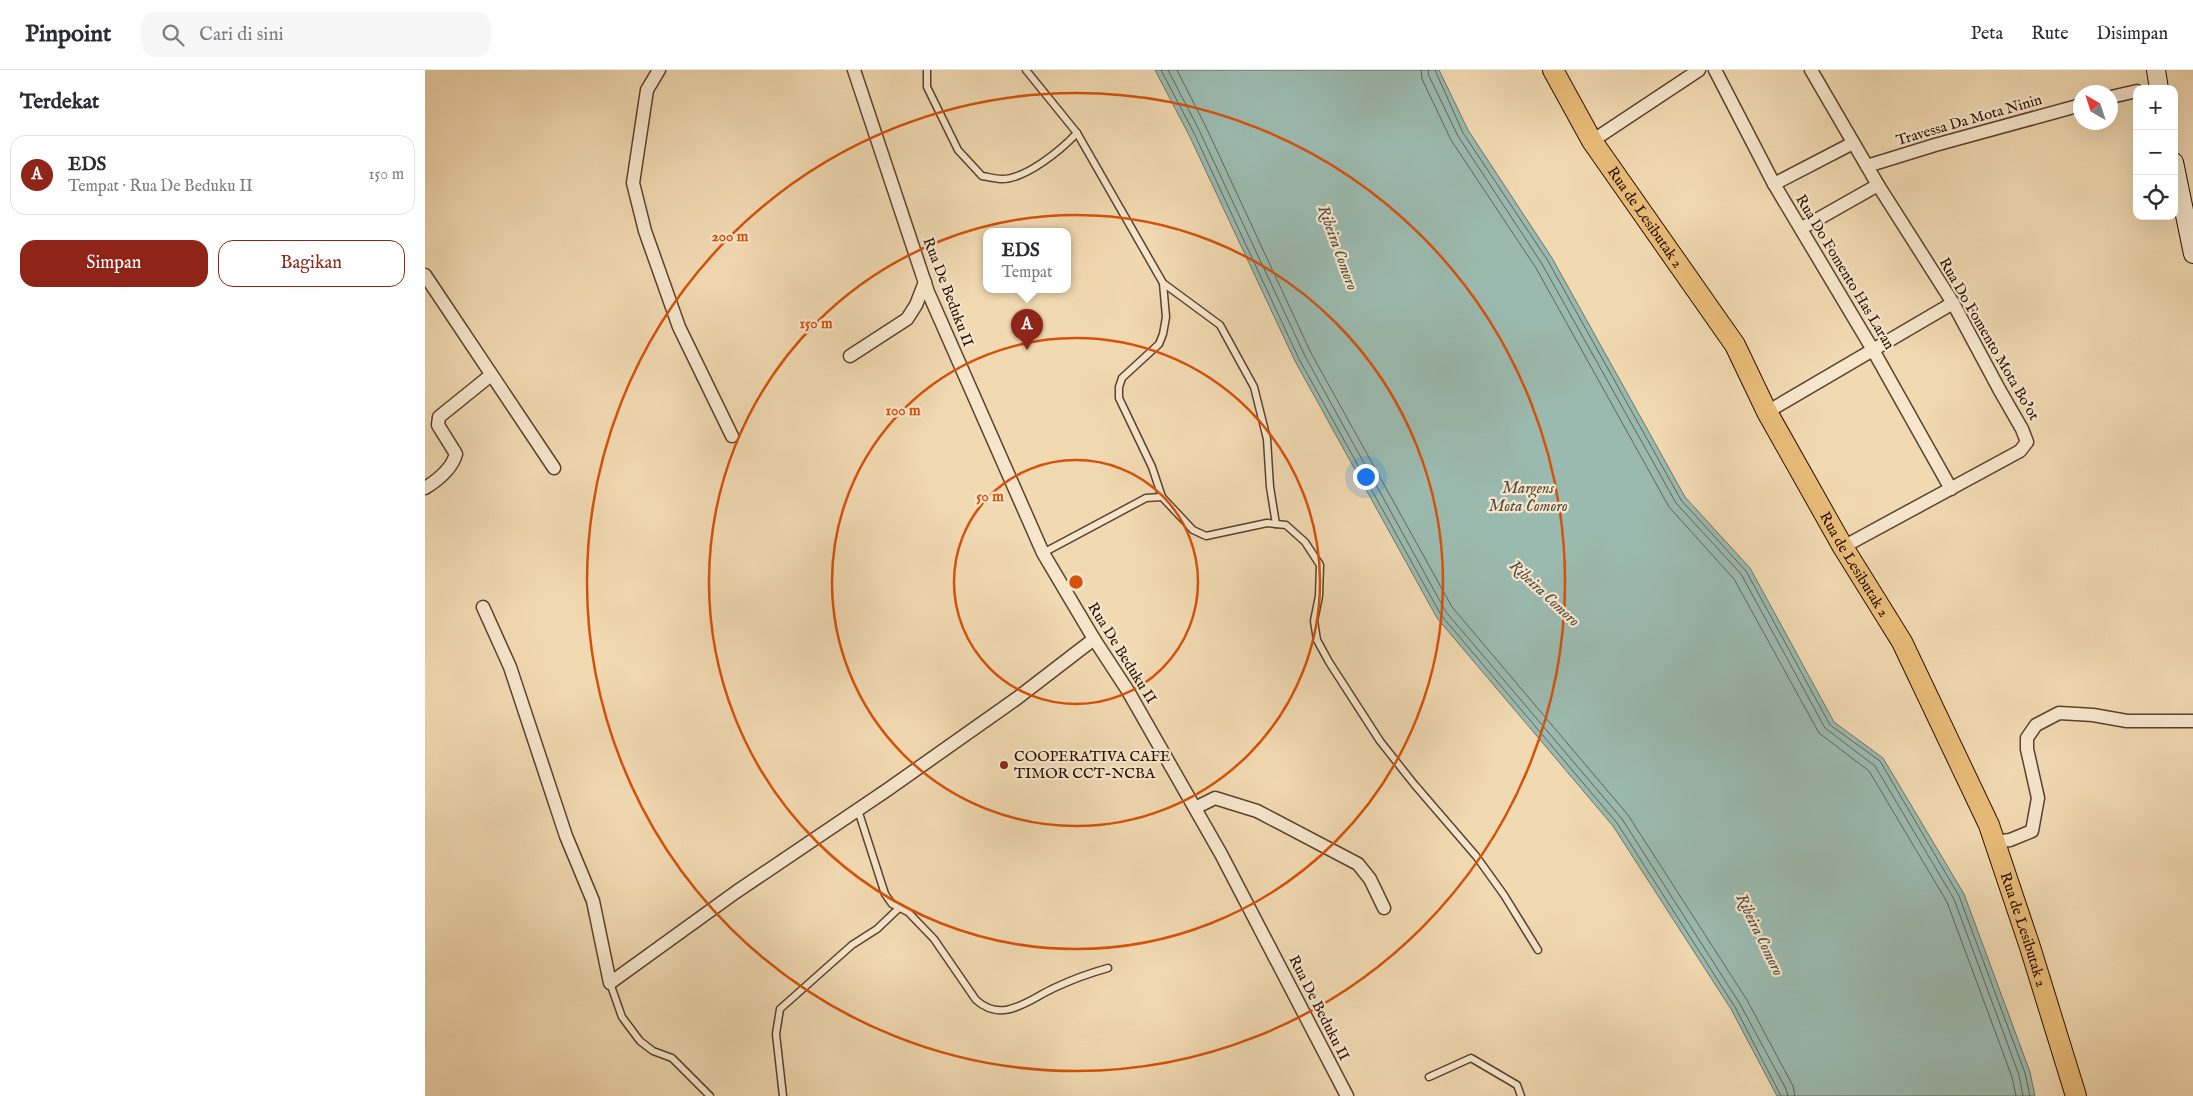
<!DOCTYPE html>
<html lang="id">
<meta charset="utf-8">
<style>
:root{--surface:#fff;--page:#f7f7f7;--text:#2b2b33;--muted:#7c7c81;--line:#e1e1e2;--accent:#8f2418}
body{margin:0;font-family:"IM FELL English",serif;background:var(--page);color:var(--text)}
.controls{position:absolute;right:15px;top:15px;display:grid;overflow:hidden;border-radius:10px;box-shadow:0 5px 20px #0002}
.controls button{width:45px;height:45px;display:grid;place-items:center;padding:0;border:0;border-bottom:1px solid var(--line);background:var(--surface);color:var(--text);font:25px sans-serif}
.compass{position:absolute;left:1648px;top:15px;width:45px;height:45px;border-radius:50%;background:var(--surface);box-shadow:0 5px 20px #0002;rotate:321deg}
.you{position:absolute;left:940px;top:406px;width:18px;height:18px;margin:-12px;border:4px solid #fff;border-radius:50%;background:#1a73e8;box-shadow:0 0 0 8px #1a73e833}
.badge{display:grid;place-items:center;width:32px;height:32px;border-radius:50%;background:var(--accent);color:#fff;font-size:16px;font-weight:700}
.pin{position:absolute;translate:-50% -41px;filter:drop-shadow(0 1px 2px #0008)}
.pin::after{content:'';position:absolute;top:26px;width:18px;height:15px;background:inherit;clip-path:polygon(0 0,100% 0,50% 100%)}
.popup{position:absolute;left:558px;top:158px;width:88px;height:65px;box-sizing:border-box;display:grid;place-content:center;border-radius:10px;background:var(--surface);filter:drop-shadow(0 1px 4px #0005);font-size:16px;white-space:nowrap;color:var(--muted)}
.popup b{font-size:19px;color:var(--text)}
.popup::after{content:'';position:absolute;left:50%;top:100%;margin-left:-10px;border:10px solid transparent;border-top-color:var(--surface)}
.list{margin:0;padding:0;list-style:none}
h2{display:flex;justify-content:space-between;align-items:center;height:65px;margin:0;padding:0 20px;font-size:21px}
h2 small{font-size:16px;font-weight:400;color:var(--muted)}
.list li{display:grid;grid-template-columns:32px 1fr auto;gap:15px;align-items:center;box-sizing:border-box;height:80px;margin:0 10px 10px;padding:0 10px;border:1px solid var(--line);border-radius:15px}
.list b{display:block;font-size:19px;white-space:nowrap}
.list p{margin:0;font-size:16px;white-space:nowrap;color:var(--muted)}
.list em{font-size:16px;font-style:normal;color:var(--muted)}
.actions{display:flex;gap:10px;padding:15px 20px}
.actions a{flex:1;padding:11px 0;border:1px solid var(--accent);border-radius:15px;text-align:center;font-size:18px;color:var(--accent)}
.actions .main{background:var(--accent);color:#fff}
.icon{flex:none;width:28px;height:28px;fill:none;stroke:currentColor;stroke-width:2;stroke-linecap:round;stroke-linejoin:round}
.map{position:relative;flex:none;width:1768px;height:1026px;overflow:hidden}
header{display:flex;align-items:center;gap:30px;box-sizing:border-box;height:70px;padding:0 25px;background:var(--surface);border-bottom:1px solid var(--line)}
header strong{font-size:24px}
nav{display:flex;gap:28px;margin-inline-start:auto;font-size:18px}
.search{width:350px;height:45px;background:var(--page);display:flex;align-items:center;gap:12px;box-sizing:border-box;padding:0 18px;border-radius:15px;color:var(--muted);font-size:19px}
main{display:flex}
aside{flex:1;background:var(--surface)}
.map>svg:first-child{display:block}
.water{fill:#9bbaaf;stroke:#6e7569}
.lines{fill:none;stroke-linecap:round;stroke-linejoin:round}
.shore{stroke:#626458;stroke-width:1}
.lane-casing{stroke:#5c412d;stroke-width:9}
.street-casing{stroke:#5c412d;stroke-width:15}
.secondary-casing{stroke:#2a0e01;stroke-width:20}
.primary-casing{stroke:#2a0e01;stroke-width:22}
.lane{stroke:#f6e6cc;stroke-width:6}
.street{stroke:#f6e6cc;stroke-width:12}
.secondary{stroke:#f6e6cc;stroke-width:18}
.primary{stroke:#e8bc78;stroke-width:20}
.ring{fill:none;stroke:#d5520b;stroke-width:2.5}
.poi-dot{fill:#8f2418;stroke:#f6e6cc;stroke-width:2}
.labels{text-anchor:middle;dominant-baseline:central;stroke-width:4.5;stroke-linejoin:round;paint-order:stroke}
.street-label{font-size:15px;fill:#2a0e01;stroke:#f6e6cc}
.poi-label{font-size:15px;fill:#2a0e01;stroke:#f6e6cc;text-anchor:start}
.water-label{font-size:16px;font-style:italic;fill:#524a3e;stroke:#f6e6cc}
.centre{fill:#d5520b;stroke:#f6e6cc;stroke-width:2.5}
.ring-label{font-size:15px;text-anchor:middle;font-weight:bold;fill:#d5520b;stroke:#f6e6cc;stroke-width:4.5;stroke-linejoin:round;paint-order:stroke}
</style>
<header>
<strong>Pinpoint</strong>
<div class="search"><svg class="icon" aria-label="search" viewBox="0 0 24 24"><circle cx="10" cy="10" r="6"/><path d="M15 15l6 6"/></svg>Cari di sini</div>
<nav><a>Peta</a><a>Rute</a><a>Disimpan</a></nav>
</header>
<main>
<aside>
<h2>Terdekat<small></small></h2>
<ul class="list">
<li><span class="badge">A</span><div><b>EDS</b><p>Tempat · Rua De Beduku II</p></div><em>150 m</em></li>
</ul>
<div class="actions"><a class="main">Simpan</a><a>Bagikan</a></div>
</aside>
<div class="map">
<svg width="1768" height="1026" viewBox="0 0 1768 1026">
<rect width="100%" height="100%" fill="#f1d9b1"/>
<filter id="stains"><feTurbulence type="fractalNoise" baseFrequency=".004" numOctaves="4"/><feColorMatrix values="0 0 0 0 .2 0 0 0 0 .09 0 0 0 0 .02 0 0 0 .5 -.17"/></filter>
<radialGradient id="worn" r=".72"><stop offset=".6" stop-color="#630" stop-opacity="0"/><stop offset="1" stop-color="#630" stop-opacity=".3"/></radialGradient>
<!-- water -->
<path class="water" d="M730,0H1014L1043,60L1127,188L1260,427L1325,498L1409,652L1458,688L1539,824L1605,1002L1610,1026H1352L1306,939L1188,756L1012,548L870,291L764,65Z"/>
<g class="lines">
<!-- shore -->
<g class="shore">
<path d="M736,0L769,63L874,289L1016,545L1192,753L1310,937L1356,1026"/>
<path d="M743,0L774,60L880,286L1021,542L1197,749L1315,934L1361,1019L1363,1026"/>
<path d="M752,0L781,57L886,283L1027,537L1203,745L1322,930L1368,1016L1370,1026"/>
<path d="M996,0L997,9L1026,70L1111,198L1244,437L1309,509L1394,663L1444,701L1522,832L1587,1007L1591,1026"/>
<path d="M1003,0L1004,6L1033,66L1117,194L1251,433L1316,504L1400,658L1450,696L1529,829L1594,1005L1598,1026"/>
<path d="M1010,0L1038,63L1123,191L1256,430L1321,501L1405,655L1455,691L1534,826L1600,1003L1605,1026"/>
</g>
<defs>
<g id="lane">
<path d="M502,0V17L533,80L557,106C564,107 571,109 577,109C601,109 636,80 652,63"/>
<path d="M601,0L652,63L738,213L741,247L738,264L734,274L697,308L694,317V328L727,397L737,427"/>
<path d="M738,213L795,255L829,317L842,369L845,417L851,454"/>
<path d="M618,483L721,428L737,427L768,460L781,466L842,453L851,454L861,455L880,472L895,495L894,526L889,551L892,570L904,592L955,671L989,714L1051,786L1079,825L1113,880"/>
<path d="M433,740L460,824L467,834L483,842L509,869L551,930C578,954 603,930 629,918C646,910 665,903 683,898"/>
<path d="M185,913L197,947L215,971L228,981L247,988L285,1026"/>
<path d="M1004,1007L1046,988L1092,1015L1096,1026"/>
<path d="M358,1026L351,964L355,939L427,875L452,859L473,839"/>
</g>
<g id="street">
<path d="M234,0L222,20L208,113L220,161L254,257L307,366"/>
<path d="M429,0L503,222L618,483L669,569L703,621L796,784L922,1026"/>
<path d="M1290,0L1349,114L1448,280L1526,419"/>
<path d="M1386,0L1453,115L1528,233L1574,319L1597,359L1602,372L1595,381L1418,477"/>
<path d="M1686,27L1712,21"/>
<path d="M1167,71L1274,0"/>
<path d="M1442,96L1510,75L1656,35"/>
<path d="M1349,114L1428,73"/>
<path d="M1377,158L1453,115"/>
<path d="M0,205L129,398"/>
<path d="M425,286L482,249L491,235L500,212"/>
<path d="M1342,342L1528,233"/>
<path d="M0,418C13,410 27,398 31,384L13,355L14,347L66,305"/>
<path d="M58,537L85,597L141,766L168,831L185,913L311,822L462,720L591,629L669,569"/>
<path d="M770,738L790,728L832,741L933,794L945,809L959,838"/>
<path d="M1569,772L1585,770L1607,761L1613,728L1602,679V668L1611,655L1634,643L1668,645L1702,651H1768"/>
</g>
<g id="secondary">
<path d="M1731,0L1734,19"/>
<path d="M1749,92L1768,184"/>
</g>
<g id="primary">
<path id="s1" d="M1128,0L1167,71L1310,275L1342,342L1418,477L1477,572L1564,755L1605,877L1651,1026"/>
</g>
</defs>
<!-- lane casing -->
<use href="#lane" class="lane-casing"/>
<!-- street casing -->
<use href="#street" class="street-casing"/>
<!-- secondary casing -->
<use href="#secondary" class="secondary-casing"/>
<!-- primary casing -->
<use href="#primary" class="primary-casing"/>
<!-- lane -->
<use href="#lane" class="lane"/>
<!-- street -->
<use href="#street" class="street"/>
<!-- secondary -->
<use href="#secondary" class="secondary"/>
<!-- primary -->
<use href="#primary" class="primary"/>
</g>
<!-- distance rings -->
<g class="ring">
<circle cx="651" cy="512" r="122"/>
<circle cx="651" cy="512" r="244"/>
<circle cx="651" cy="512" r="367"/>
<circle cx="651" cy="512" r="489"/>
</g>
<!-- markers -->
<circle class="poi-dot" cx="579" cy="695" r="5"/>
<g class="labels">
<!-- street labels -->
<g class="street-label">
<text transform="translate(1544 50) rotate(-16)">Travessa Da Mota Ninin</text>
<text stroke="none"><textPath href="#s1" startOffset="174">Rua de Lesibutak 2</textPath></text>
<text transform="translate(1420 202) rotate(59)">Rua Do Fomento Has Laran</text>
<text transform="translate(523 222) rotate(69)">Rua De Beduku II</text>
<text transform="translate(1564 269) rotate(60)">Rua Do Fomento Mota Bo’ot</text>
<text stroke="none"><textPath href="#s1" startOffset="580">Rua de Lesibutak 2</textPath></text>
<text transform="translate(697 583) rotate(58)">Rua De Beduku II</text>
<text stroke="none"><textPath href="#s1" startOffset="984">Rua de Lesibutak 2</textPath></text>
<text transform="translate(894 938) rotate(63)">Rua De Beduku II</text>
</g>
<!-- poi labels -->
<g class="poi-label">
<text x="589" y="686">COOPERATIVA CAFE<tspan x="589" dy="17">TIMOR CCT-NCBA</tspan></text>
</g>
<!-- water labels -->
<g class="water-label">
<text transform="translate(912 178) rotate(70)">Ribeira Comoro</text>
<text x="1103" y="419">Margens<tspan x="1103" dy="18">Mota Comoro</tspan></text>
<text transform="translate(1119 524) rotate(43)">Ribeira Comoro</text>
<text transform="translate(1334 865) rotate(64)">Ribeira Comoro</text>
</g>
</g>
<circle cx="651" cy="512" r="8" class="centre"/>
<g class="ring-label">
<text x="305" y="171">200 m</text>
<text x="391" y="258">150 m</text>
<text x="478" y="345">100 m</text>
<text x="565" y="431">50 m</text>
</g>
<rect width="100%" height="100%" filter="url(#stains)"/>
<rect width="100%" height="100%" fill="url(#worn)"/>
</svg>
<div class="controls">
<button>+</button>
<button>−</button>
<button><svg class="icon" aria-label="locate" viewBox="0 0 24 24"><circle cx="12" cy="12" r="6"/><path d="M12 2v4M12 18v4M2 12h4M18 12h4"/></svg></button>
</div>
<svg class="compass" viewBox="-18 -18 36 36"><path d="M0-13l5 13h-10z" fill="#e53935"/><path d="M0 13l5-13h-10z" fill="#7c7c81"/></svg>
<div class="you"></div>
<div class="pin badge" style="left:602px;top:280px">A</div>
<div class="popup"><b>EDS</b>Tempat</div>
</div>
</main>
